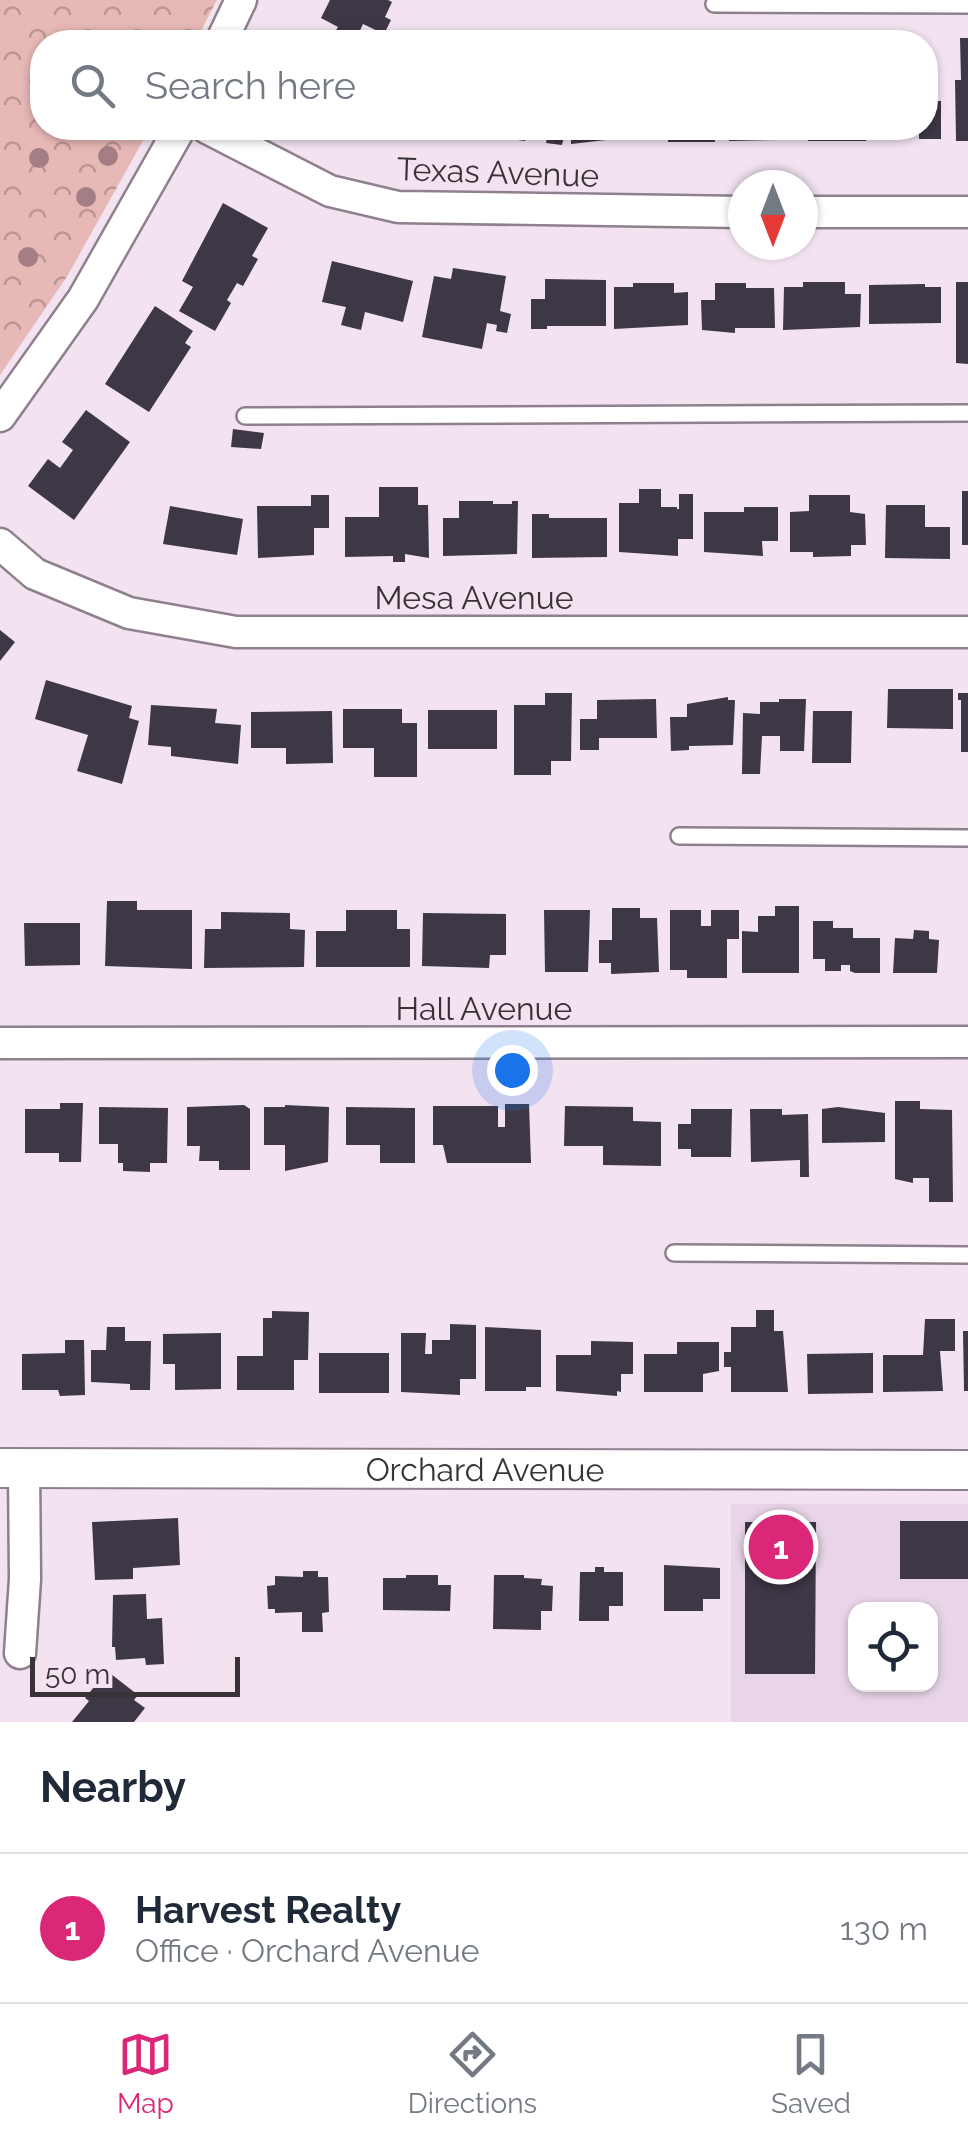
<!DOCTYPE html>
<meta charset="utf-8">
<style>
:root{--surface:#fff;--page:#f6f6f7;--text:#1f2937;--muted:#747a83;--line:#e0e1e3;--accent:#db2777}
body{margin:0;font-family:Raleway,sans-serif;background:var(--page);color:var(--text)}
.controls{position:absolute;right:30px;bottom:30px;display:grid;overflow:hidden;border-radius:20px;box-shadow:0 2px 8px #0004}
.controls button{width:90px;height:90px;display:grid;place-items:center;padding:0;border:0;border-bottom:2px solid var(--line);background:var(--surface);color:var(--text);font:50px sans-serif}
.compass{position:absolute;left:728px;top:170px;width:90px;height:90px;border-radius:50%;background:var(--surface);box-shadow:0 2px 8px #0004;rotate:180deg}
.scale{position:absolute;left:30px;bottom:25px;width:210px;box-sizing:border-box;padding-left:10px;border:5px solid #393338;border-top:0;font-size:28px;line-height:35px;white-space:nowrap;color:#393338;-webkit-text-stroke:8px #f3e3f1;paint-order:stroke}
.you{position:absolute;left:512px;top:1070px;width:35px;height:35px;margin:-25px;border:8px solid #fff;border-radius:50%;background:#1a73e8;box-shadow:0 0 0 15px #1a73e833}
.badge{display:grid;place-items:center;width:65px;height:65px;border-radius:50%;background:var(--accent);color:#fff;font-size:32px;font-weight:700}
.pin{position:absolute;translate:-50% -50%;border:5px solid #fff;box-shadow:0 2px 10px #0006}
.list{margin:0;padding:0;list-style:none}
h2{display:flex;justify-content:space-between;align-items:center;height:130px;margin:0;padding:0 40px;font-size:42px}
h2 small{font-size:32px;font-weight:400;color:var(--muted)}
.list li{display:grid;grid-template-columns:65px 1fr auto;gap:30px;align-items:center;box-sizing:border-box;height:150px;padding:0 40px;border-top:2px solid var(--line)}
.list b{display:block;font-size:38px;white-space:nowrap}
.list p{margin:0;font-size:32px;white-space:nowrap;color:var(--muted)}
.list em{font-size:32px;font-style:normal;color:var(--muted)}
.icon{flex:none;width:55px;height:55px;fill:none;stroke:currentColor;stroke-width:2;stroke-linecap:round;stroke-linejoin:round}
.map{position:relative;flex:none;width:968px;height:1722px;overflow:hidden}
.search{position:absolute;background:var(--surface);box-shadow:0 2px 8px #0004;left:30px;right:30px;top:30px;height:110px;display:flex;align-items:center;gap:25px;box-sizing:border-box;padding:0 35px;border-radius:40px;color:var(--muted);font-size:38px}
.sheet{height:280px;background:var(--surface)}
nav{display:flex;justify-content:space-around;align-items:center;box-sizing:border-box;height:140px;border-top:2px solid var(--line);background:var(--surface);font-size:28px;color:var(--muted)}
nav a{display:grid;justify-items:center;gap:5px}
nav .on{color:var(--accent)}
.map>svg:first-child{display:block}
.built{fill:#e9d5e8;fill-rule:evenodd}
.forest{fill:url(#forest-crowns)}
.building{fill:#3d3746}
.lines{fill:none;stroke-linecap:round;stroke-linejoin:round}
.service-casing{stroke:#8e808d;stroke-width:20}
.minor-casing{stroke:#8e808d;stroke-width:35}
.tertiary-casing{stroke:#8e808d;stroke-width:42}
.service{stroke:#fff;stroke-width:15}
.minor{stroke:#fff;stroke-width:30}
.tertiary{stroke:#fff;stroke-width:38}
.tree{fill:#a57e85}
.labels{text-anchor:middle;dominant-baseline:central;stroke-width:10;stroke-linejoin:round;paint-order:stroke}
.street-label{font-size:32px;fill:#393338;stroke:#f3e3f1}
</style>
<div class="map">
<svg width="968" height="1722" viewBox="0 0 968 1722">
<defs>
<pattern id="forest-crowns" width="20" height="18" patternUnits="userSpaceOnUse" patternTransform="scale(2.5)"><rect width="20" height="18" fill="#e6b8b6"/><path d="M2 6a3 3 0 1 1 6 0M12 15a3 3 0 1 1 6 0" fill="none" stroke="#bb9695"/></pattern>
</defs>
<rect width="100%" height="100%" fill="#f3e3f1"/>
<!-- built -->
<path class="built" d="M731,1504H968V1722H731ZM856,1610H930V1684H856Z"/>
<!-- forest -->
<path class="forest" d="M0,0H217L195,42H42V128H150L68,275L0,375Z"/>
<!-- building -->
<g class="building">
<path d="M330,0H388L392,2L385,17L391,20L384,34L363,24L357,37L354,35L348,42L333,35L338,27L321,18Z"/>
<path d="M301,30L326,42H295Z"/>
<path d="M960,38H968V141H956L955,80H961Z"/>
<path d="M926,64H930V101H941V139H919V128H926Z"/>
<path d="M498,128H566L562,145L546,143L547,138L526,135L525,141L510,139L511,134L498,132Z"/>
<path d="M571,128H641V136L571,144Z"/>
<path d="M652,128H715V142H668V137H652Z"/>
<path d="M729,128H780V140L729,141Z"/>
<rect x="808" y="128" width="58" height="13"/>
<path d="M223,203L268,228L252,256L258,259L243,286L237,283L227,300L231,303L215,331L179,311L193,287L182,281Z"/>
<path d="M332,261L413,281L403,322L365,312L361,330L341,325L346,307L322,302Z"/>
<path d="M453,268L506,276L500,311L511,314L507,333L496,331L497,325L487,323L482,349L422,337L434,276L451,279Z"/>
<path d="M545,279L606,280V326H547V329H531V299H545Z"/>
<path d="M803,282H845V294H861L860,327L783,330L784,287H803Z"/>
<path d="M956,282H968V364L956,363Z"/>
<path d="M633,283H674V293L688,292V325L614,329V287H633Z"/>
<path d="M715,283H746V288H774L775,328H735V333L702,330L701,300H715Z"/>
<path d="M925,284V287H941V323L869,324V285Z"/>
<path d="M155,306L193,331L185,343L191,347L149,412L105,384Z"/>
<path d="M86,410L130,442L74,520L28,486L48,459L60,468L73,450L62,442Z"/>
<path d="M233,429L264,433L261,449L231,447Z"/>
<path d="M379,487H418V505H428L429,558L405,554V562H393V556L345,557V517H379Z"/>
<path d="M639,489H661V507H677V509H679V494H693V539H678V556L619,552V503H639Z"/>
<rect x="962" y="491" width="6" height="54"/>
<path d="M311,495H329V528H314V555L258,558L257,506H311Z"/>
<path d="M809,495H850V512L865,514L866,545H851V556L813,557V552H790V512L809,511Z"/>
<path d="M459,501H493V504H512V501H518L517,554L443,556V518H459Z"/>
<path d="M886,505H925V527H950V559L885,558Z"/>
<path d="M170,506L243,519L237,555L163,544Z"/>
<path d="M744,507H778V541H762L763,556L704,552V512H744Z"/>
<path d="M532,514H549V518H607V557L532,558Z"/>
<path d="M0,630L15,642L0,661Z"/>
<path d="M46,680L132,706L129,718L139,721L122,784L77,771L88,735L35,719Z"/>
<path d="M888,689H953V729L887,728Z"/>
<path d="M545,693H572L571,761H551V775H514V705H545Z"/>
<path d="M958,693H968V752H961V700H958Z"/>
<path d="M728,697V700H735L733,745L689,746V750L671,751L670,717H687V704Z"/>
<path d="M656,699L657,738H599V750H580V719H597V700Z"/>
<path d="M779,699H806L804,751H780V736H762L760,774H742L743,713L760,714V702H779Z"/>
<path d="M151,705L217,709L215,723L241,725L238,764L171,756V747L148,745Z"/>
<path d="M343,709H402V723H417V777H374V748H343Z"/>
<rect x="428" y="710" width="69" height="39"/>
<path d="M332,711L333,763L286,764V748H251V712Z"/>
<path d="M813,711H852L851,763H812Z"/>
<path d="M107,901H137V910H192V969L105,966Z"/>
<path d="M775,906H799V973H742V931L758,932V916H775Z"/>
<path d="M612,908H640V918H657L659,972L611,974V963H599V940H612Z"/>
<path d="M346,910H397V929H410V967H316V931H346Z"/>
<path d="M544,910H590L588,972H545Z"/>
<path d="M670,910H701V926H711V910H739V939H727V978H687V970H670Z"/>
<path d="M221,912L290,913V929L305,930L304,967L204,968L205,929H221Z"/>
<path d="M423,913L506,914V955H490L489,968L422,966Z"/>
<path d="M813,921H833V928H853V938H880V973H855L850,971V965H841V971H825V959H813Z"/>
<path d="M24,923H80V965L25,966Z"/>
<path d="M914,930L929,931V939L939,940L937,973H893L895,938L913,939Z"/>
<path d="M895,1101H920V1109L952,1110L953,1202H929V1178H913V1183L895,1179Z"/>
<path d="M60,1103H83L81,1162H59V1153H25V1109H60Z"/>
<path d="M505,1104H529L531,1163H447L443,1145H433V1106H498V1127H505Z"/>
<path d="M244,1105L250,1109V1170H219V1161H199L200,1146H187V1107Z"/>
<path d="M285,1105L329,1107L328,1162L285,1171V1145H264V1107H285Z"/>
<path d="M565,1106L633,1107V1121L661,1122V1166L603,1165V1146H564Z"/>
<path d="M99,1107L168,1108L167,1163H150V1172L123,1171V1163H118V1144H99Z"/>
<path d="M346,1107L415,1108V1163H380V1145H346Z"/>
<path d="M838,1107L885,1113V1142L822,1143V1109Z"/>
<path d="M691,1109H732L731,1157H691V1149H678V1124H691Z"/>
<path d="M750,1109H782V1115L808,1114L809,1177H800V1160L751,1162Z"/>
<path d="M756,1310H774V1331H783L788,1392H731V1367H724V1352H731V1327H756Z"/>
<path d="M272,1311L309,1312L308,1360H294V1390H237V1356H263V1318H272Z"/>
<path d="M925,1319H955V1351H940L943,1391L883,1392V1355H923Z"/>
<path d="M450,1324L476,1325V1379H460V1395L401,1392V1333H426L425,1354H432V1340H450Z"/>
<path d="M107,1327H125V1341H151L150,1390H130V1384L91,1382V1350H106Z"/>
<path d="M485,1327L541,1330V1387H526V1391H485Z"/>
<path d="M963,1331H968V1391H964Z"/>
<path d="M221,1333V1389L175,1390V1364H163V1334Z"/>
<path d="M65,1340H84L85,1395L60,1396L58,1390H22V1354L65,1353Z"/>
<path d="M591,1341L633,1342V1374H621V1392L617,1391V1396L556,1391V1355H591Z"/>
<path d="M677,1342H719V1371L703,1374V1392H644V1354H677Z"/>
<rect x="319" y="1353" width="70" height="40"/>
<path d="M873,1353V1393L808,1394L807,1354Z"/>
<path d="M178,1518L180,1565L133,1568V1579L95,1580L92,1522Z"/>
<rect x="900" y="1521" width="68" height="58"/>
<path d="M745,1522H816L815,1674H745Z"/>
<path d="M664,1565L720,1568V1599H703V1611H664Z"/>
<path d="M595,1567H604V1572H623V1606H609V1621H579L580,1572H595Z"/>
<path d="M303,1571H318V1577H328L329,1612L322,1613L323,1632H302V1612L275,1613V1609H268L267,1586L275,1585V1576L303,1577Z"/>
<path d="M406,1575H438V1585H451L450,1611L383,1610V1578H406Z"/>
<path d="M494,1575H524V1578L542,1579L541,1585L553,1586L552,1611H541V1630L493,1629Z"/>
<path d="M146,1594L147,1619L162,1618L164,1664L146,1665L145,1658L116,1660L115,1647H112L113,1595Z"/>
<path d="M111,1674L138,1695L134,1700L145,1708L134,1722H72L89,1701L85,1698L99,1681L102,1684Z"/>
</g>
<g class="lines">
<defs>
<g id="service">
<path d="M714,4L968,5"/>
<path d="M245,416L968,413"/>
<path d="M679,836L968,838"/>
<path d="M674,1253L968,1255"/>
</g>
<g id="minor">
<path d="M221,42L241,0"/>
<path d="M207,128L330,191L398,207L743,212"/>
<path d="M803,212H968"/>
<path d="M0,416L83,299L180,128"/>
<path d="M0,544L35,574L129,613L236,632H968"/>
<path d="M0,1043L968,1042"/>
<path d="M20,1653L25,1579L24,1468"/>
</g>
<g id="tertiary">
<path id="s1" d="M0,1468L968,1470"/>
</g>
</defs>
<!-- service casing -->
<use href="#service" class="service-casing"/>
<!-- minor casing -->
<use href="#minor" class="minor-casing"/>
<!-- tertiary casing -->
<use href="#tertiary" class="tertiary-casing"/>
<!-- service -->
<use href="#service" class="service"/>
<!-- minor -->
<use href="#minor" class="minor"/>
<!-- tertiary -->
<use href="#tertiary" class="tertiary"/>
</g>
<!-- trees -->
<g class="tree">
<circle cx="108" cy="156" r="10"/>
<circle cx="39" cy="158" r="10"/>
<circle cx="86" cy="197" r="10"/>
<circle cx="28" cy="257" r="10"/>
</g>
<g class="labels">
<!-- street labels -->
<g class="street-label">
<text transform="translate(498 172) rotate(2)">Texas Avenue</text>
<text x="474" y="597">Mesa Avenue</text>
<text x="484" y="1008">Hall Avenue</text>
<text stroke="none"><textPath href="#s1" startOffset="485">Orchard Avenue</textPath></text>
</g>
</g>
</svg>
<div class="controls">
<button><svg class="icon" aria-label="locate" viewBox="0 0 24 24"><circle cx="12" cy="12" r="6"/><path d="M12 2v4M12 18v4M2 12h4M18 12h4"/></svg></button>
</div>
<svg class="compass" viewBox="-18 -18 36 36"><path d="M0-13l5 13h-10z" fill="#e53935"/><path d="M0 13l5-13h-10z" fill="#747a83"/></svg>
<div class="scale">50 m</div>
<div class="you"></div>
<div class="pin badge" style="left:781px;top:1547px">1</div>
<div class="search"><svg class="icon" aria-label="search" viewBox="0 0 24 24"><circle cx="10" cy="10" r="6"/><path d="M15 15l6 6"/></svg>Search here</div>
</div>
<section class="sheet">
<h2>Nearby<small></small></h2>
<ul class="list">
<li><span class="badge">1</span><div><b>Harvest Realty</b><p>Office · Orchard Avenue</p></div><em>130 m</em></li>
</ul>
</section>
<nav>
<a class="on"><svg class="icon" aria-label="map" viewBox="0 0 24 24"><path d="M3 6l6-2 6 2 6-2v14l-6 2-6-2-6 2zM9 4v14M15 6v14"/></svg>Map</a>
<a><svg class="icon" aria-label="directions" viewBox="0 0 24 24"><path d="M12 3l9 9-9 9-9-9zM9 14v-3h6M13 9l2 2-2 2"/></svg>Directions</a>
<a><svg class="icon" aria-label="saved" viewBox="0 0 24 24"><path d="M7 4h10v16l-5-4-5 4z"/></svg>Saved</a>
</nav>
